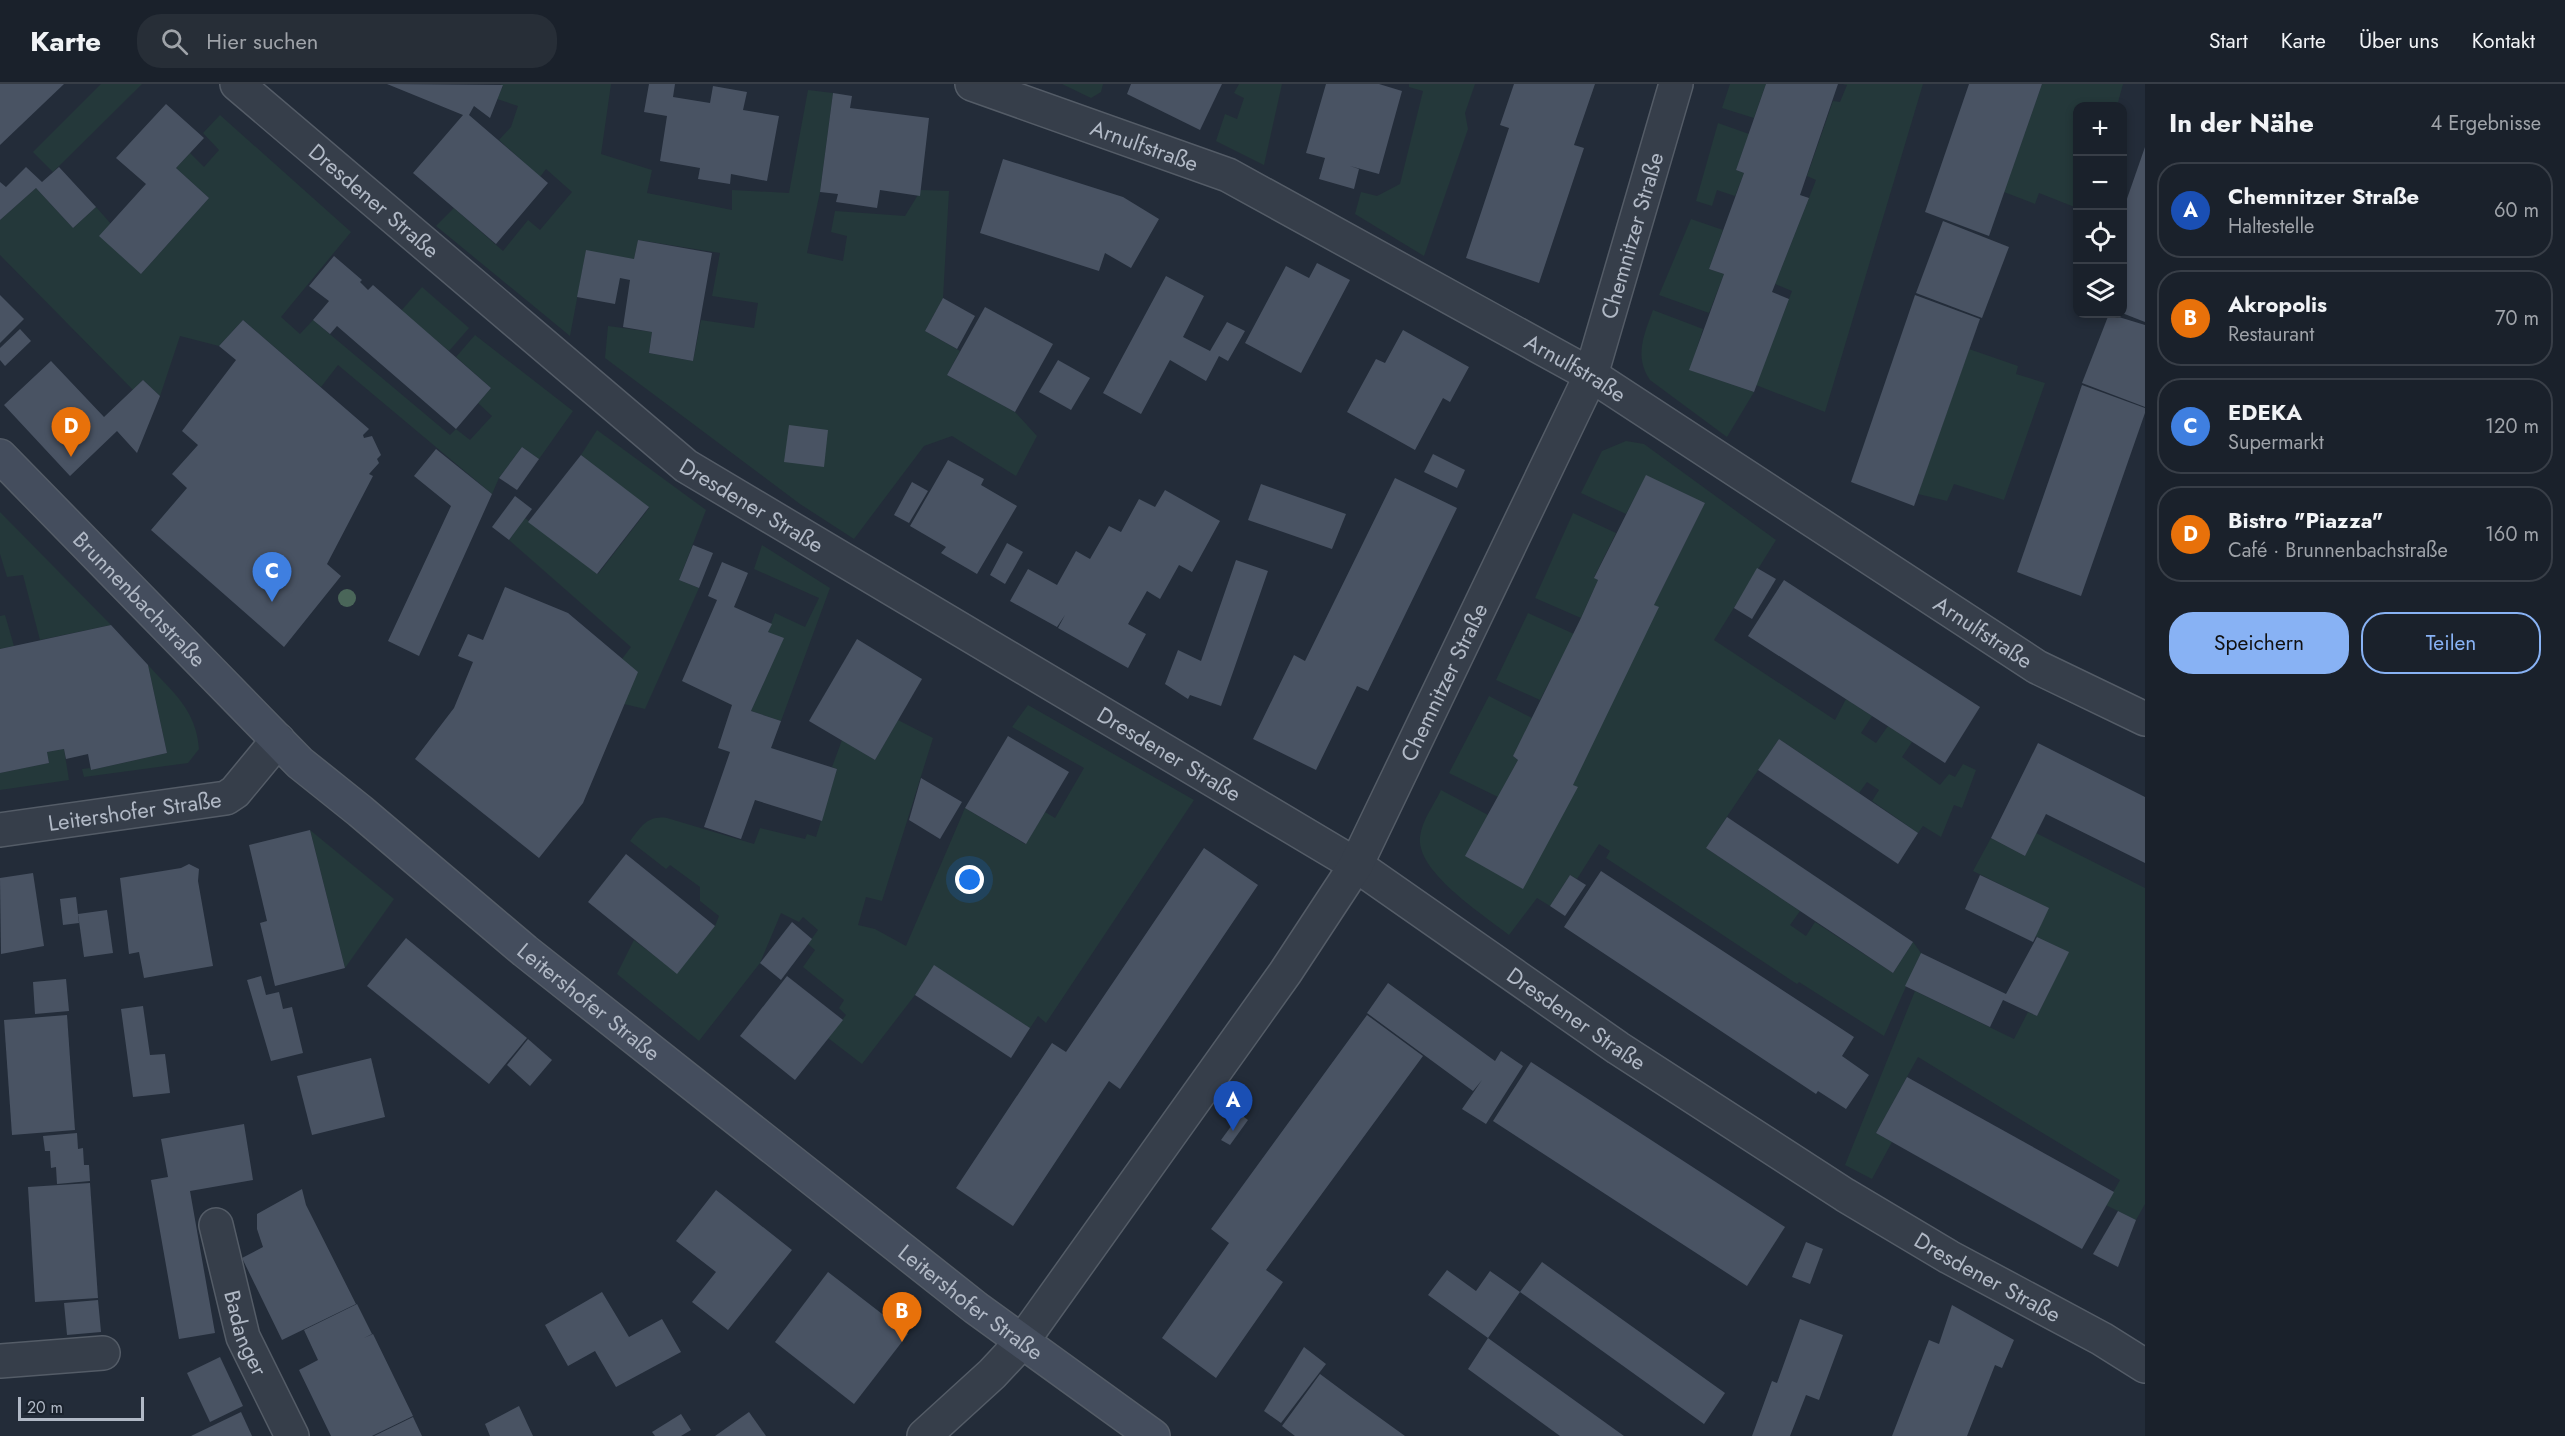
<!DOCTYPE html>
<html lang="de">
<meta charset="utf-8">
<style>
:root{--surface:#1a212b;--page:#272e37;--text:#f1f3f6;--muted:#9fa3a9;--line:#383e47;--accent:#88b2f4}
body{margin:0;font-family:Jost,sans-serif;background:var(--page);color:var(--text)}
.controls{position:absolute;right:18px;top:18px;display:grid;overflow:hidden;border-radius:12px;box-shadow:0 3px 9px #0003}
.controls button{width:54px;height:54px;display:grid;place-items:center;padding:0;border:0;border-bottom:2px solid var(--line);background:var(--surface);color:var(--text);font:30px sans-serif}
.scale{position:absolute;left:18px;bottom:15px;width:126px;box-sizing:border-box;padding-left:6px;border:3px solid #b1b9c6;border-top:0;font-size:16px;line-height:21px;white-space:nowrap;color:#b1b9c6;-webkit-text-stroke:4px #1b232e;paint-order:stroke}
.you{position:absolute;left:970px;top:796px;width:21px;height:21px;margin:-15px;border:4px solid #fff;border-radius:50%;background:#1a73e8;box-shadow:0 0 0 9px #1a73e833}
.badge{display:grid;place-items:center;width:39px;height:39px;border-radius:50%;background:var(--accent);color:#fff;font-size:20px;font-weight:700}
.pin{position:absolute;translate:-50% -50px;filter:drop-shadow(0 2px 3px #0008)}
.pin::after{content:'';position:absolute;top:32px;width:21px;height:18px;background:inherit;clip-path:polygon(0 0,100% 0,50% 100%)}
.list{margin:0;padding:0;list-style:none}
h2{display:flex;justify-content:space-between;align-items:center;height:78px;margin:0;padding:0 24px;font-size:26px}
h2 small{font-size:20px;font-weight:400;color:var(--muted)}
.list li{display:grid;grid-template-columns:39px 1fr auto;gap:18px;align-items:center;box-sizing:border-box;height:96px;margin:0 12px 12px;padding:0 12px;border:2px solid var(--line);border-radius:24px}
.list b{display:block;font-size:22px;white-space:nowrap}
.list p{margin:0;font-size:20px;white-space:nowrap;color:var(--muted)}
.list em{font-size:20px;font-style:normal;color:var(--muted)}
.actions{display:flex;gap:12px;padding:18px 24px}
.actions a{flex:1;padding:14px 0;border:2px solid var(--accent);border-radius:24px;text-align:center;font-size:21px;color:var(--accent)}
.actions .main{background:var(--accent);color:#111}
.icon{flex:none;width:33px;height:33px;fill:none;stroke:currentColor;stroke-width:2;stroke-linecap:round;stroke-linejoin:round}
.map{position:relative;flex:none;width:2145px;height:1352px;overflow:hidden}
header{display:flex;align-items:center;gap:36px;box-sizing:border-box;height:84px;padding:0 30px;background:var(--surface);border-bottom:2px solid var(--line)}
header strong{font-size:28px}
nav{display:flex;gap:33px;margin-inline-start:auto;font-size:21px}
.search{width:420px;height:54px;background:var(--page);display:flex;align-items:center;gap:15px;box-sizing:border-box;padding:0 21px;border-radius:24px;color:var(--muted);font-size:22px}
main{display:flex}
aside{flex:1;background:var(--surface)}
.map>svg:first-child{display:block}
.green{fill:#24383a}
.building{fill:#495363}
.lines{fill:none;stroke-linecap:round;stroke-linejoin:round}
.street-casing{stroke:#545c67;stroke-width:36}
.secondary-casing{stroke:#545c67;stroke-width:36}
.street{stroke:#363e4a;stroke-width:33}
.secondary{stroke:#444d5d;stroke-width:33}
.tree{fill:#4a6659}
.labels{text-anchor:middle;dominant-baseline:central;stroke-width:4.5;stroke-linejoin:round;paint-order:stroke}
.street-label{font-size:22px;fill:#b1b9c6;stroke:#1b232e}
</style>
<header>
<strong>Karte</strong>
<div class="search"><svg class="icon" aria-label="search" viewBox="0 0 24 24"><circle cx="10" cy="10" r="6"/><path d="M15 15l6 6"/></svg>Hier suchen</div>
<nav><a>Start</a><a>Karte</a><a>Über uns</a><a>Kontakt</a></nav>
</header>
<main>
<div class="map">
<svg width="2145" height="1352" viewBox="0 0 2145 1352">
<rect width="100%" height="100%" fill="#232c39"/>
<!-- green -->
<g class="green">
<path d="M101,0H142L53,88L33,68Z"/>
<path d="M500,0H611L601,70L652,86L647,109L732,126V106L789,109L808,6L833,9L820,108L807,169L843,177L847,152L831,148L835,127L905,132L921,106L949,107L943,214L925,247L960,267L947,291L1015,328L1037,352L1016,392L952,352L924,362L854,455L800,420L605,274L608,242L652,248L649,269L693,277L701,236L754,244L758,219L712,212L720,169L638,156L634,175L586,167L570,252L436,142L454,124L503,167L528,136L540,146L572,108L546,85L540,93L499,56L511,43L518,22L497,15L503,2Z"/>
<path d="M1062,0H1103L1101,8L1091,14Z"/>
<path d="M1239,0H1282L1264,81L1216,57L1225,30L1237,35L1244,14L1234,9Z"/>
<path d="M1409,0H1475L1465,29L1468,45L1424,172L1355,130L1361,108L1377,112L1400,100L1423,7L1409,3Z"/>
<path d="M1730,0H1766L1754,34L1722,24Z"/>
<path d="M1842,0H1923L1825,328L1756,301L1792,207L1775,200L1816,96L1807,92L1833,17L1840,18L1847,1Z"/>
<path d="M2042,0H2123L2117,22H2078L2077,124L2039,109L2035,120L2004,108Z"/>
<path d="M220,31L351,148L281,233L300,250L313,236L450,351L456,345L470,356L492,332L478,319L491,304L456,273L475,251L573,327L539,375L522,363L499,394L492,410L338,281L321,303L243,236L219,262L180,252L160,312L143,296L133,306L0,171V136L36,104L73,144L96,123L111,140L141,190L209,114L176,84L190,69L204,83L219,66L203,49Z"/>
<path d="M1718,39L1749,50L1736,86L1744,89L1735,112L1717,106L1712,122L1696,117Z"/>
<path d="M1691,135L1723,146L1709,185L1724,190L1709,229L1659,211Z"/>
<path d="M422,203L469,244L449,267L401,227Z"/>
<path d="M1653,226L1703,245L1690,286L1754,308L1727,353L1650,296C1634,272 1644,251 1653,226Z"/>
<path d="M1969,265L2018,282L2016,290L2045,299L2004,416L1954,400L1947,417L1918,410Z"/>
<path d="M597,346L706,426L679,496L699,504L645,625L624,620L622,575L631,563L509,456L525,434L598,490L649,424L581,371Z"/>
<path d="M1626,357L1644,360L1776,456L1714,556L1835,636L1846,615L1872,632L1861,649L1876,659L1888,642L1912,658L1902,673L1940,701L1949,690L1955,693L1963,680L1976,686L1962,724L1954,721L1941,753L1923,742L1918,749L1872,717L1879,706L1867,698L1859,709L1779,655L1706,764L1800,827L1790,841L1806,852L1815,838L1893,889L1913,858L1921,869L1884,952L1799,898L1797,900L1606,774L1610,767L1599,760L1577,795L1570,791L1550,822L1537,814L1509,851C1484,831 1416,788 1420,753C1422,736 1434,721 1441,706L1488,731L1466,772L1573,701L1654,521L1705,419L1646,392L1626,430L1581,409L1602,367Z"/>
<path d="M0,428L111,541L40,556L23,491L7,493L0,470Z"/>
<path d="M1573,429L1616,449L1594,493L1598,496L1581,534L1535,514Z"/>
<path d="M762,461L830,504L781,637L751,627L783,555L768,548L775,529L805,543L819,514L754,485Z"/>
<path d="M1528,529L1574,550L1540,616L1496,596Z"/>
<path d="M5,531L14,562L0,565V532Z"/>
<path d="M148,581C173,609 196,625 199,665L188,679L84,693L82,685L90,684L91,686L167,669Z"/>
<path d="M1489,612L1532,634L1513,672L1518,676L1498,713L1449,689Z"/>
<path d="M1028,621L1194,716L1046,939L1038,932L1030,944L934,882L915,911L862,980L828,954L846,931L839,924L844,916L803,883L815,866L808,860L818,846L803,833L799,838L781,829L760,879L699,957L617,890L634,856L677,889L715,842L719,832L700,817V803L670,781L666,785L630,757C641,743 647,731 667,734L754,760L760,744L805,755L807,750L816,753L837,685L832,683L842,656L875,676L898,636L933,654L882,817L866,813L858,841L875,845L906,862L965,724L1025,760L1045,728L1055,734L1084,684L1012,643Z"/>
<path d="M64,665L69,696L0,706V689L49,679L47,668Z"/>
<path d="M310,746L394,815L345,884Z"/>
<path d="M2036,749L2145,804V1120L2136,1136L2106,1121L2120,1096L1918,973L1876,1049L1892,1058L1872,1095L1845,1081L1915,907L2014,955L2028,928L2037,932L2068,868L2035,852L2048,824L1973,787L1991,754L2025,772Z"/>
</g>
<!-- building -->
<g class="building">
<path d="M0,0H64L0,61Z"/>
<path d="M387,0L503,1L490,34L474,22L469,31L548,99L496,160L413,89L463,31Z"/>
<path d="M649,0H675L673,13L710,19L713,2L747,8L743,26L779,32L767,97L731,90L730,100L698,95L700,84L660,77L667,32L644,28Z"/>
<path d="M1131,0H1222L1200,46L1127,10Z"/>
<path d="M1326,0H1379L1402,7L1379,90L1350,82L1359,85L1354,105L1319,95L1325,74L1306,69Z"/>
<path d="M1514,0H1595L1574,61L1584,64L1539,199L1466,174L1509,44L1500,41Z"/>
<path d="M1766,0H1838L1800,111L1809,114L1772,208L1789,215L1754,308L1689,286L1724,190L1709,185L1744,89L1736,86Z"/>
<path d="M1969,0H2042L1989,152L1925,128Z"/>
<path d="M833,9L852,12L850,24L929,34L920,112L880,106L877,124L836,118L838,110L820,108Z"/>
<path d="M166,20L204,54L176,84L209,114L141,190L99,152L146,100L116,74Z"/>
<path d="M2145,63V238L2122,229V129Z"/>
<path d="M1003,75L1123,113L1159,135L1131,184L1105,169L1099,187L980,149Z"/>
<path d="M26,83L42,98L59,83L96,123L73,144L36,104L0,136V98L6,103Z"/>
<path d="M1943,137L2009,163L1982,234L1916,209Z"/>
<path d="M638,156L712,169L693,277L649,269L652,248L623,243L630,196L620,194L615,220L577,213L586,166L634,175Z"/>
<path d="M334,172L362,196L360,198L368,206L373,201L491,304L456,345L337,242L330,250L313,236L329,217L309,202Z"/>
<path d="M1317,179L1350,196L1301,289L1245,259L1286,182L1309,194Z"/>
<path d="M1166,192L1204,212L1183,253L1210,267L1227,238L1245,247L1228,277L1219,272L1206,297L1170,276L1141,330L1103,309Z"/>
<path d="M0,211L24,235L0,259Z"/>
<path d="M1915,211L1980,235L1914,422L1851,398Z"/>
<path d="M943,214L975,232L957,265L925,247Z"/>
<path d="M985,223L1053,260L1015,328L947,291Z"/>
<path d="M2109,230L2145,241V323L2082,299Z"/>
<path d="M243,236L369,345L363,351L364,354L372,352L381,371L377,375L379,379L369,390L373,392L327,480L341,492L284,563L151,446L187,404L172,390L198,361L182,347L236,276L219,262Z"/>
<path d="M20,245L31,257L5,282L0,276V264Z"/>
<path d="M1403,246L1469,283L1450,318L1443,314L1415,366L1347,328L1376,275L1385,279Z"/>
<path d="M1058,276L1090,294L1071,326L1039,308Z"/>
<path d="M51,277L104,333L143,296L160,312L137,369L117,347L70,392L4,321Z"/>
<path d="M2082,301L2145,324V329L2081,512L2017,488Z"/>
<path d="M789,341L828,346L824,383L784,378Z"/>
<path d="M522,363L539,375L517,406L499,394Z"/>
<path d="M436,365L492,410L419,572L388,557L451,422L414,392Z"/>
<path d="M1433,370L1465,386L1457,404L1424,388Z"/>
<path d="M581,371L649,423L597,490L528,438Z"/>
<path d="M948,376L984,395L981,401L1017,422L977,490L941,469L946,463L910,442Z"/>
<path d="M1646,391L1705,419L1654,521L1659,523L1573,701L1578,703L1523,805L1465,772L1518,676L1513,672L1581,534L1598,496L1594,494Z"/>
<path d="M1395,394L1457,424L1368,607L1357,602L1316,686L1253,655L1294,571L1305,577Z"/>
<path d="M912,398L928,407L909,439L894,431Z"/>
<path d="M1261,400L1346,430L1332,465L1248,436Z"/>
<path d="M1165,406L1220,437L1192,488L1179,481L1160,515L1147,507L1128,540L1146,550L1128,584L1058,544L1065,531L1057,543L1010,517L1028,485L1057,501L1076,467L1090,475L1109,442L1121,448L1139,415L1155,423Z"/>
<path d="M515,412L532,425L509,456L492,443Z"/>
<path d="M1007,459L1023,468L1005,500L990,491Z"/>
<path d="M693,461L713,469L699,504L679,496Z"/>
<path d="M1236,476L1268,487L1233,588L1221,622L1190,611L1188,615L1165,600L1178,566L1201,577Z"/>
<path d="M722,478L748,489L734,523L772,540L768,548L784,554L751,627L781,637L771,664L837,685L822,737L755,716L741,755L704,743L730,668L718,664L732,621L682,597L717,516L708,512Z"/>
<path d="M1757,484L1776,495L1752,535L1734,524Z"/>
<path d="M1784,496L1980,623L1945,679L1748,552Z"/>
<path d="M505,503L568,529L638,588L583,719L539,774L415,675L454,624L473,578L458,572L468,550L483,556Z"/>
<path d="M111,541L148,581L167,669L91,686L88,670L66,675L64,665L47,668L49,679L0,689V565Z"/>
<path d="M857,555L922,595L875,676L809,637Z"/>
<path d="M1008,652L1069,688L1026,760L965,724Z"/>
<path d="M1779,655L1918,749L1898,780L1758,686Z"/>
<path d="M2038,659L2145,713V779L2046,730L2025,772L1991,754Z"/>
<path d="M921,694L962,718L940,755L909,736Z"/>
<path d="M1727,733L1913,858L1893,889L1706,764Z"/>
<path d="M310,746L345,884L275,902L260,839L267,837L249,761Z"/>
<path d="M1204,764L1258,801L1120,1005L1109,997L1013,1142L956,1104L1052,959L1066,968Z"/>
<path d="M626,770L715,842L677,890L588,818Z"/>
<path d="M189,780L199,785L198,797L213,882L144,894L139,868L129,870L120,794L181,784Z"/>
<path d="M1601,787L1854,953L1842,972L1869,991L1846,1025L1818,1007L1816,1010L1564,843Z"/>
<path d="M33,789L44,862L1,870L0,794Z"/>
<path d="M1570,791L1586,801L1565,832L1550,822Z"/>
<path d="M1980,791L2049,824L2033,858L1965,825Z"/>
<path d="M76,813L79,839L63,841L60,815Z"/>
<path d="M107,826L113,869L84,873L78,830Z"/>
<path d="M792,838L812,855L781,896L760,879Z"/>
<path d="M2037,853L2069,868L2037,932L2003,916L1990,943L1905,902L1921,869L2006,910Z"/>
<path d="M406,854L527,954L489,1000L367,902Z"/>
<path d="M934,881L1030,944L1011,974L915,911Z"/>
<path d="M261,892L266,911L279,908L283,925L292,923L303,969L271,977L247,896Z"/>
<path d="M787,892L843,936L795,996L740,952Z"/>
<path d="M66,895L69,927L35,930L33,898Z"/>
<path d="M1388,899L1495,977L1501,967L1523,982L1486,1040L1462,1025L1482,996L1473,1007L1367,929Z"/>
<path d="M143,922L150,971L165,970L170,1009L133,1013L121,925Z"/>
<path d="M67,931L75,1046L12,1051L4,936Z"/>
<path d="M1367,931L1423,972L1266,1186L1283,1198L1216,1294L1162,1254L1229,1159L1211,1145Z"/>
<path d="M528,955L552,976L530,1002L507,981Z"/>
<path d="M371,974L385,1033L312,1051L297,992Z"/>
<path d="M1531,978L1785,1143L1747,1202L1493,1037Z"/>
<path d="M1907,993L2114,1108L2082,1165L1876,1049Z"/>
<path d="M1240,1030L1248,1036L1230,1061L1221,1056Z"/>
<path d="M244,1040L253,1096L190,1107L215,1249L179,1255L151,1096L168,1093L161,1055Z"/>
<path d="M77,1049L78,1065L83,1064L84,1081H89L90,1097L57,1100L56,1083L51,1084L50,1067H45L43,1052Z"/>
<path d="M90,1099L98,1214L35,1218L28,1103Z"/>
<path d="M302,1105L306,1121L356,1220L282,1256L242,1174L263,1163L257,1145V1130Z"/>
<path d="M716,1106L792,1166L728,1246L692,1218L716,1188L676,1157Z"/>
<path d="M2118,1127L2136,1136L2118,1183L2093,1170Z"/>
<path d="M1806,1158L1823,1165L1810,1200L1792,1193Z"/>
<path d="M1542,1178L1725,1309L1704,1340L1520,1208Z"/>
<path d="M1447,1186L1476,1207L1490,1187L1520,1208L1488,1254L1624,1352H1560L1468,1285L1488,1254L1428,1211Z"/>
<path d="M828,1188L908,1250L854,1320L775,1258Z"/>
<path d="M602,1208L629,1253L662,1235L681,1268L616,1303L595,1267L568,1282L545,1241Z"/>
<path d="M98,1216L101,1248L67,1251L64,1219Z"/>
<path d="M357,1220L372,1250L364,1254L373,1250L413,1332L372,1352H331L299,1286L318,1276L304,1246Z"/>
<path d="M1952,1221L2014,1256L2002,1284L1995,1281L1967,1352H1892L1929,1256L1939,1260Z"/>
<path d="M1800,1235L1843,1251L1819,1316L1806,1311L1790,1352H1752L1772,1297L1777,1299Z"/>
<path d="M1304,1263L1326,1280L1281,1339L1264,1327Z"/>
<path d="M220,1273L243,1322L210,1338L187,1289Z"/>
<path d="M1320,1290L1351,1313L1405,1352H1295L1282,1342Z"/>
<path d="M519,1322L533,1352H490L485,1340Z"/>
<path d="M241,1328L252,1352H191Z"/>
<path d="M749,1328L766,1352H715Z"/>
<path d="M681,1330L691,1346L681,1352H655L652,1348Z"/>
<path d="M413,1333L422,1352H374Z"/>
</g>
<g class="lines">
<defs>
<g id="street">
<path id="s1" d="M237,0L686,382L1356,781L1618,964L1845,1111L1949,1173L2102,1255L2145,1282"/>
<path id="s2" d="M972,0L1228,91L1591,291L2037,583L2145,635"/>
<path id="s3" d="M0,746L226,714L235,708L278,656"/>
<path id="s4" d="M216,1141L243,1253L292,1352"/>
<path d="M0,1277L103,1269"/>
<path id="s5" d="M924,1352L992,1290L1021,1259L1285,889L1356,781L1591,291L1676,0"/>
</g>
<g id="secondary">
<path id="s6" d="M0,372L300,679L360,727L525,867L976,1224L1153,1352"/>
</g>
</defs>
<!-- street casing -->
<use href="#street" class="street-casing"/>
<!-- secondary casing -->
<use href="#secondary" class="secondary-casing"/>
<!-- street -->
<use href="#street" class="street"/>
<!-- secondary -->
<use href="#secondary" class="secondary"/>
</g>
<!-- trees -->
<circle class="tree" cx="347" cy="514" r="9"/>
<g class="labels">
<!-- street labels -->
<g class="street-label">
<text stroke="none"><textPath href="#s2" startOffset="183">Arnulfstraße</textPath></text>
<text stroke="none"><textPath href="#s1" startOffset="180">Dresdener Straße</textPath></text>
<text stroke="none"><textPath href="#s5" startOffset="1407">Chemnitzer Straße</textPath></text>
<text stroke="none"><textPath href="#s2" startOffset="669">Arnulfstraße</textPath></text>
<text stroke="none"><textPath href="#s1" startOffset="666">Dresdener Straße</textPath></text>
<text stroke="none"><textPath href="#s6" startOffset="200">Brunnenbachstraße</textPath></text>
<text stroke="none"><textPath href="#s2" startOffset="1155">Arnulfstraße</textPath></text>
<text stroke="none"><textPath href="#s5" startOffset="921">Chemnitzer Straße</textPath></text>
<text stroke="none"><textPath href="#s1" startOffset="1152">Dresdener Straße</textPath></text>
<text stroke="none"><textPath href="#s3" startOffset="136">Leitershofer Straße</textPath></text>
<text stroke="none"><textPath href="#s6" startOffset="804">Leitershofer Straße</textPath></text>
<text stroke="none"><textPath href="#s1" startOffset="1638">Dresdener Straße</textPath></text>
<text stroke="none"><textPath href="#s1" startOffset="2124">Dresdener Straße</textPath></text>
<text stroke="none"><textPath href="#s6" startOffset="1290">Leitershofer Straße</textPath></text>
<text stroke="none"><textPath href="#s4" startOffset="112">Badanger</textPath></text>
</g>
</g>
</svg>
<div class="controls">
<button>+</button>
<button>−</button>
<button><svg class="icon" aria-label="locate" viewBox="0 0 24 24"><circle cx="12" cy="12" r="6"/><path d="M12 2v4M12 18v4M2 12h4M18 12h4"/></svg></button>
<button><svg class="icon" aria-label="layers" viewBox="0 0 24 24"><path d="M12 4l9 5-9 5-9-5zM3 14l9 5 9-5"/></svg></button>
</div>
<div class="scale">20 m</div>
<div class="you"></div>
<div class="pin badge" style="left:1233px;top:1047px;background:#1a4fb4">A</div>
<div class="pin badge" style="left:902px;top:1258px;background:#e8710a">B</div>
<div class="pin badge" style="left:272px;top:518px;background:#3f7fe0">C</div>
<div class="pin badge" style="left:71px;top:373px;background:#e8710a">D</div>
</div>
<aside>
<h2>In der Nähe<small>4 Ergebnisse</small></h2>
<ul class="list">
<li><span class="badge" style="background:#1a4fb4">A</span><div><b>Chemnitzer Straße</b><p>Haltestelle</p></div><em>60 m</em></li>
<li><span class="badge" style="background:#e8710a">B</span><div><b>Akropolis</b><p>Restaurant</p></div><em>70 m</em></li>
<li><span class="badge" style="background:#3f7fe0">C</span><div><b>EDEKA</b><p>Supermarkt</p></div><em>120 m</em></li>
<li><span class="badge" style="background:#e8710a">D</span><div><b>Bistro &quot;Piazza&quot;</b><p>Café · Brunnenbachstraße</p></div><em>160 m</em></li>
</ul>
<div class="actions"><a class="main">Speichern</a><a>Teilen</a></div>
</aside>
</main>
